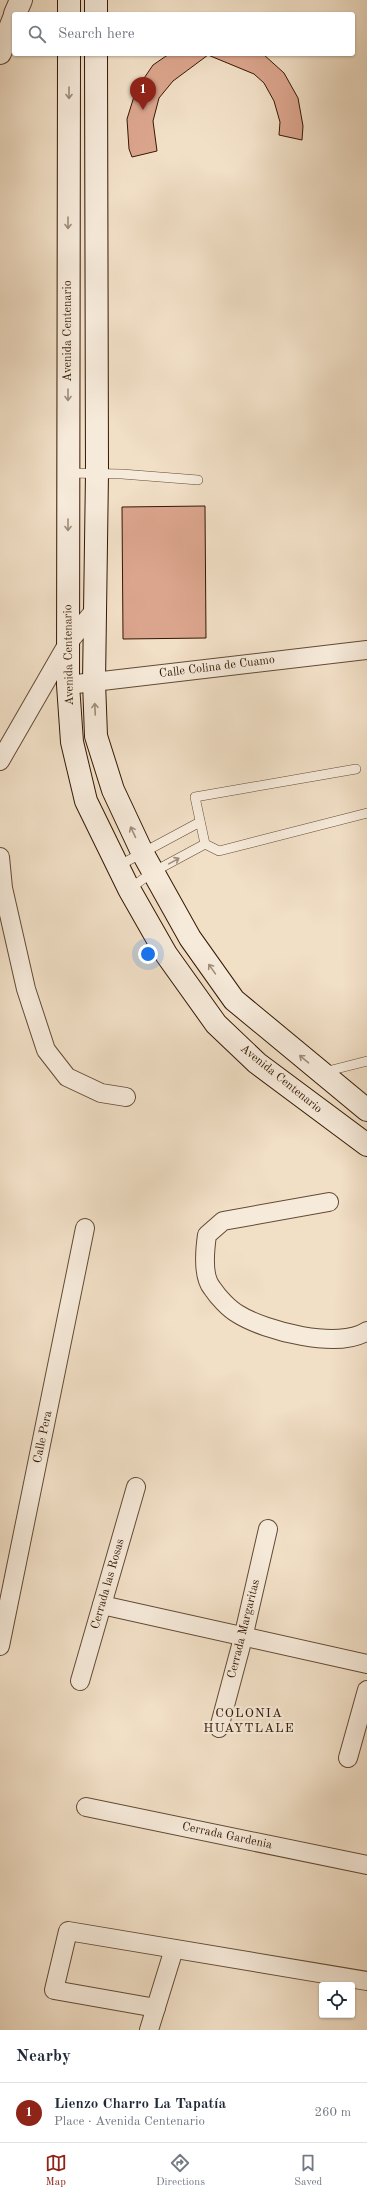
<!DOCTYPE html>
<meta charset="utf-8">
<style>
:root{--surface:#fff;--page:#f6f6f7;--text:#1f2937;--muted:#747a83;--line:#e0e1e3;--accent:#8f2418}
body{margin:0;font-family:"Old Standard TT",serif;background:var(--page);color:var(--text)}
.controls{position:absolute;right:12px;bottom:12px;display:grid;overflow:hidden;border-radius:4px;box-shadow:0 1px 3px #0004}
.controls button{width:36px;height:36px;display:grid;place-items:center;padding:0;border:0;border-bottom:1px solid var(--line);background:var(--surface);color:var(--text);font:20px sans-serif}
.you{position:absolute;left:148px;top:954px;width:14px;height:14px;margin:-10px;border:3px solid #fff;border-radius:50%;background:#1a73e8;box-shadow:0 0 0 6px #1a73e833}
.badge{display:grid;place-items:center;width:26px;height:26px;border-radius:50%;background:var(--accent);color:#fff;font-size:13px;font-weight:700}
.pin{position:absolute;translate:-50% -33px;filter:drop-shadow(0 1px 2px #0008)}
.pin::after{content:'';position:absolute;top:21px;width:14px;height:12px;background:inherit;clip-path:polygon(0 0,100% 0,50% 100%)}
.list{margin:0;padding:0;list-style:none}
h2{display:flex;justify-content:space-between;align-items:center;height:52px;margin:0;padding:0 16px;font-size:17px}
h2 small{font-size:13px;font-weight:400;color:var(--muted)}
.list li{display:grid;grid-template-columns:26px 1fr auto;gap:12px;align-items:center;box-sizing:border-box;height:60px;padding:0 16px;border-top:1px solid var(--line)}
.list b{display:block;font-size:15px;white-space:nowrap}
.list p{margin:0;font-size:13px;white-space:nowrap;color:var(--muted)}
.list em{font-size:13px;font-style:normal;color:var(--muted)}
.icon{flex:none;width:22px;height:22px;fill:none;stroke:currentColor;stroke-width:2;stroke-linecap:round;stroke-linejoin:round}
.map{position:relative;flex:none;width:367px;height:2030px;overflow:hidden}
.search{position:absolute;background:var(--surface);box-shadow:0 1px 3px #0004;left:12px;right:12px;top:12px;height:44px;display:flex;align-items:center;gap:10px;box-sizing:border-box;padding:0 14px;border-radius:4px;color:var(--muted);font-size:15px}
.sheet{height:112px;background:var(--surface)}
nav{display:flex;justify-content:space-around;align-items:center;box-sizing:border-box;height:56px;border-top:1px solid var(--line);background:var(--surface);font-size:11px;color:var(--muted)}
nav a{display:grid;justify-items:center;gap:2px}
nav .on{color:var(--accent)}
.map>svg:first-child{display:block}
.building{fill:#dba58d;stroke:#341804}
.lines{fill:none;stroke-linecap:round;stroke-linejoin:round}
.service-casing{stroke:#634a34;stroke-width:10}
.minor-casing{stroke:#634a34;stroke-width:20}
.tertiary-casing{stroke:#634a34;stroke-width:24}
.secondary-casing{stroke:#341804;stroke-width:24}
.service{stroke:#f6eada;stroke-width:9}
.minor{stroke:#f6eada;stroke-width:18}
.tertiary{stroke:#f6eada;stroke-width:22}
.secondary{stroke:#f6eada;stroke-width:22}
.oneway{stroke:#9f8c7a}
.labels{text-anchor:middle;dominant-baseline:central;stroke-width:4;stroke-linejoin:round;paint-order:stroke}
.street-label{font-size:12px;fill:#341804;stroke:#f6eada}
.neighbourhood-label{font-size:13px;letter-spacing:1px;fill:#341804;stroke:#f6eada}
</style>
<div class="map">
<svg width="367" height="2030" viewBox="0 0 367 2030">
<rect width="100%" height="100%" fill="#f1dfc6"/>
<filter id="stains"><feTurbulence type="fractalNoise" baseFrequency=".005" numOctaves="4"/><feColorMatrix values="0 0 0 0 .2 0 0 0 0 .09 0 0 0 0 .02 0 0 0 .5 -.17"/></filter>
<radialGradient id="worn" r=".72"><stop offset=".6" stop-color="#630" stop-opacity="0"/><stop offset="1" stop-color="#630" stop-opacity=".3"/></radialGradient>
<!-- building -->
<g class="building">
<path d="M169,54H263L284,73L298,98L303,126L302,140L279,135L280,122L274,101L264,83L254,74L208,55L173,81L159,98L153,121L157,151L132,157L129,149L127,119L136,90L153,65Z"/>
<path d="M205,506L206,638L123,639L122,507Z"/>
</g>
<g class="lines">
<defs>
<g id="service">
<path d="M68,473L122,474L198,480"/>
<path d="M356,769L195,797L205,844L219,851L367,813"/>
<path d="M118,866L200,822"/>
<path d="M129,889L153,872L205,844"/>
<path d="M324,1072L367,1061"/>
</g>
<g id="minor">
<path d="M68,685L367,650"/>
<path d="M0,761L68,643L94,611"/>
<path d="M0,857L3,888L26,989L46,1050L67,1077L101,1093L126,1097"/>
<path d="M329,1202L223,1221L207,1235C205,1249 202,1276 212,1288C218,1297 229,1309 238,1314C265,1331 339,1350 367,1331"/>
<path d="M102,1605L367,1664"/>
<path d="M0,1646L85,1228"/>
<path d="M80,1681L136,1487"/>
<path d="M219,1728L243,1638L268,1529"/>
<path d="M348,1758L367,1690"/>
<path d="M86,1807L367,1865"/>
<path d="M156,2008L54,1990L68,1931L367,1981"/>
<path d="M149,2030L174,1949"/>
</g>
<g id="tertiary">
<path d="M15,14L21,0"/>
<path d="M0,53L14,18"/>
</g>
<g id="secondary">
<path d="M96,0V14"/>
<path d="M69,14V0"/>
<path d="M69,54L68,685L72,742L86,801L129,889L166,954L216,1024L257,1063L367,1145"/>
<path d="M96,54L97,473L94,682L96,736L113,790L142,852L190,938L234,1000L367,1110"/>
</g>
</defs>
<!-- service casing -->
<use href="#service" class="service-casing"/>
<!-- minor casing -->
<use href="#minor" class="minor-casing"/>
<!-- tertiary casing -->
<use href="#tertiary" class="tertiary-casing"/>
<!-- secondary casing -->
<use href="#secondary" class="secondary-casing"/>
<!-- service -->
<use href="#service" class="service"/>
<!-- minor -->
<use href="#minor" class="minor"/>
<!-- tertiary -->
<use href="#tertiary" class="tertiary"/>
<!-- secondary -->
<use href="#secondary" class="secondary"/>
</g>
<!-- one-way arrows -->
<defs><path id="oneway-shaft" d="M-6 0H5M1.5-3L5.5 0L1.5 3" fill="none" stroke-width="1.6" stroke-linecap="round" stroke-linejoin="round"/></defs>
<g class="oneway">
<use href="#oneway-shaft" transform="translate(69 93) rotate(90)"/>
<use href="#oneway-shaft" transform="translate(68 223) rotate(90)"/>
<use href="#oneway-shaft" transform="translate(68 395) rotate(90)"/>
<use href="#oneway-shaft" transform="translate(68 525) rotate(90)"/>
<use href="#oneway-shaft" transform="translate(95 709) rotate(-93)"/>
<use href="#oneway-shaft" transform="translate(133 832) rotate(-115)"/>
<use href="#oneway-shaft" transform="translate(174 861) rotate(-29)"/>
<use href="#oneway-shaft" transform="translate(212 969) rotate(-125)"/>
<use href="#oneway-shaft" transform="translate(304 1059) rotate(-140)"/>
</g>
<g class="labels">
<!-- street labels -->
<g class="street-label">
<text transform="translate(68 331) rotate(-90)">Avenida Centenario</text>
<text transform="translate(69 655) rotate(-91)">Avenida Centenario</text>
<text transform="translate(217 667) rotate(-7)">Calle Colina de Cuamo</text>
<text transform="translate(281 1079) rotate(39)">Avenida Centenario</text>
<text transform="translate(43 1437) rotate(-78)">Calle Pera</text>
<text transform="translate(108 1584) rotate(-74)">Cerrada las Rosas</text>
<text transform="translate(244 1629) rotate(-76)">Cerrada Margaritas</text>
<text transform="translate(227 1836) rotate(12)">Cerrada Gardenia</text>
</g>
<!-- neighbourhood labels -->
<g class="neighbourhood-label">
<text x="249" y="1713">COLONIA<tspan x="249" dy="15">HUAYTLALE</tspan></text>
</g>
</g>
<rect width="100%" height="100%" filter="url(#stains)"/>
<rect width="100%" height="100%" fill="url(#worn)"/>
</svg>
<div class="controls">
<button><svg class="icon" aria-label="locate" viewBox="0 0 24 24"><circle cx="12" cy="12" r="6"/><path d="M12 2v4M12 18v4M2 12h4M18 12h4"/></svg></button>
</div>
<div class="you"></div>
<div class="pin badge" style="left:143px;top:110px">1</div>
<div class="search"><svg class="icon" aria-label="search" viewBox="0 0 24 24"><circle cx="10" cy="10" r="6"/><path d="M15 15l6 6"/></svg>Search here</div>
</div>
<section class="sheet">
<h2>Nearby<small></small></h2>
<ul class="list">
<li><span class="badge">1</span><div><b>Lienzo Charro La Tapatía</b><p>Place · Avenida Centenario</p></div><em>260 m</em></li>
</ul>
</section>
<nav>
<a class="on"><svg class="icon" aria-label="map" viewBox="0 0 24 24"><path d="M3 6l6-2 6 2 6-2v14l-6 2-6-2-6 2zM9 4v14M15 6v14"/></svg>Map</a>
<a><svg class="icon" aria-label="directions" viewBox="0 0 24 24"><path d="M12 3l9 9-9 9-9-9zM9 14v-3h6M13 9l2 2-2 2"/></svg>Directions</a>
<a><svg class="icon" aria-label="saved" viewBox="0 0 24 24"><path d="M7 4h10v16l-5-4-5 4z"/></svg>Saved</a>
</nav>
